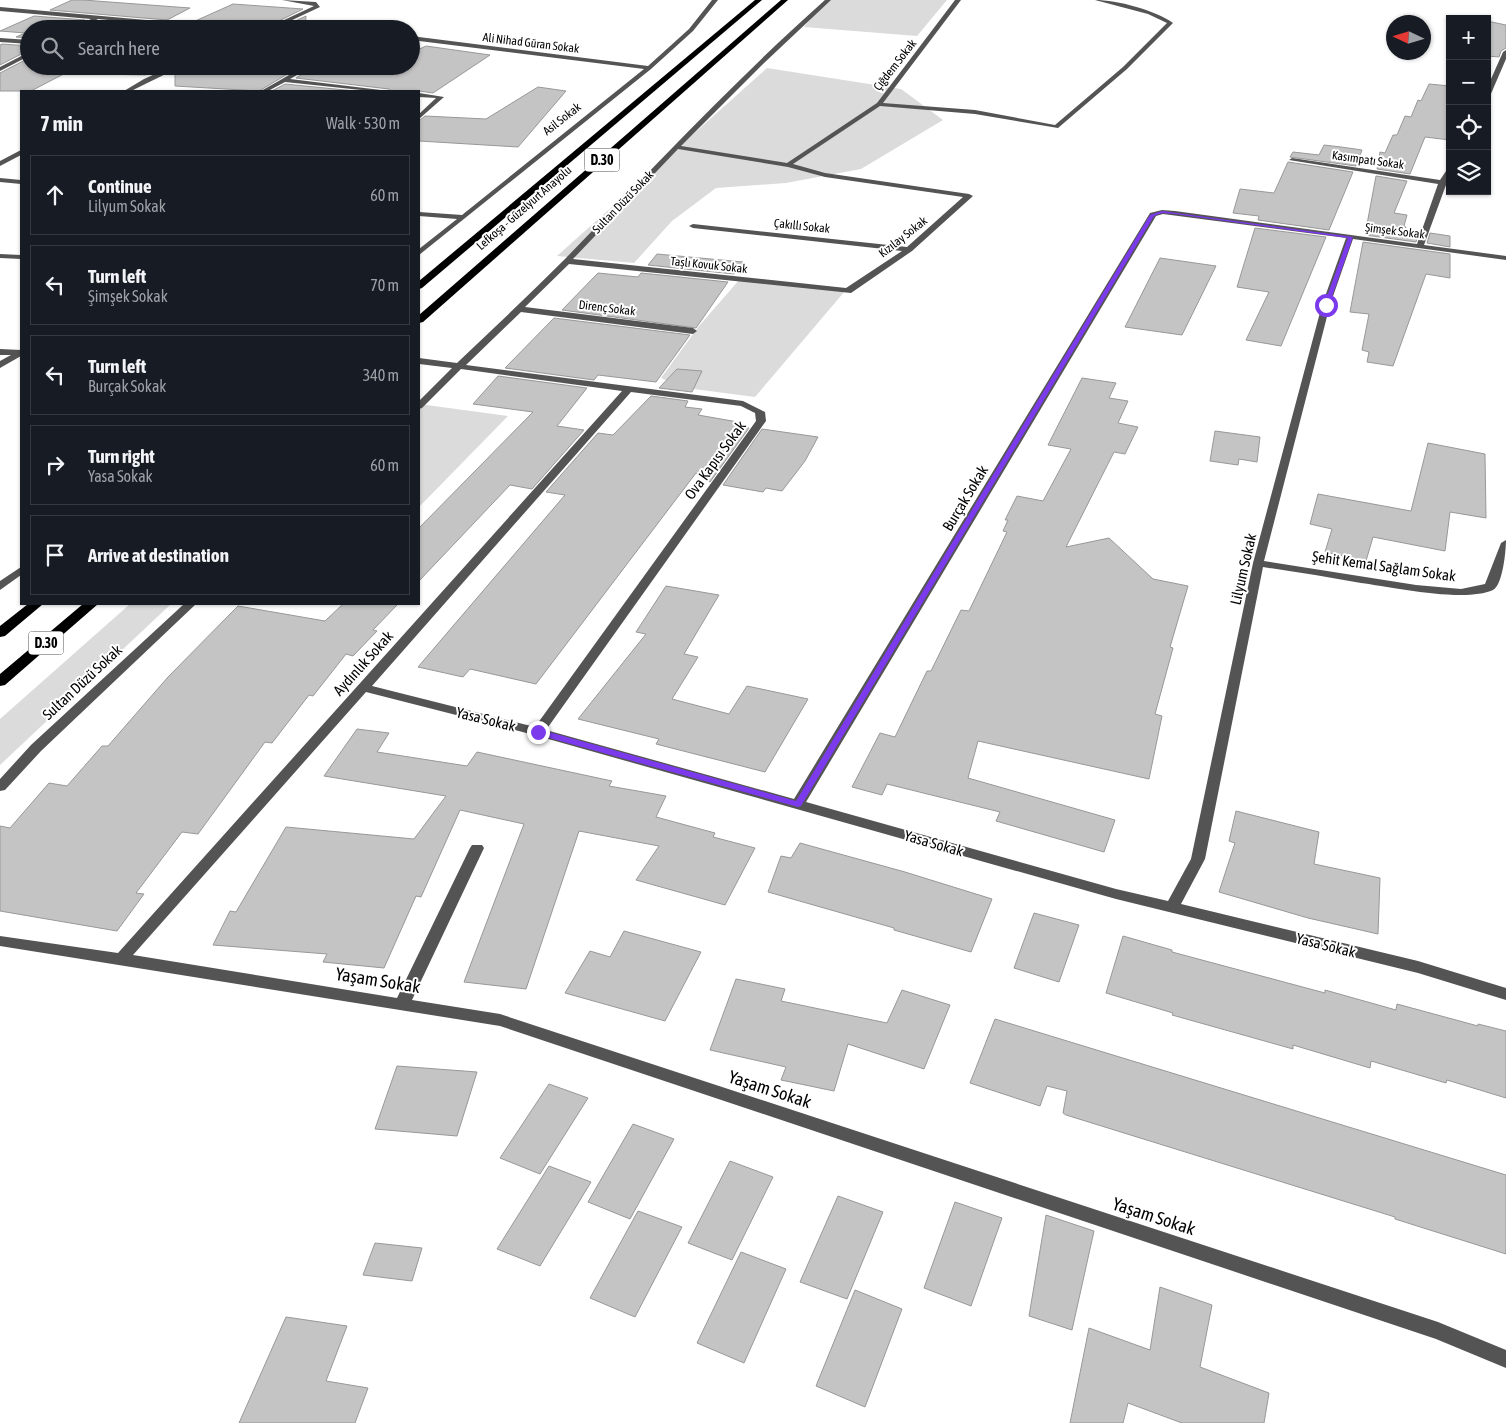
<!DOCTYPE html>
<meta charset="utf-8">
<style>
:root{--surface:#171b24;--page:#242831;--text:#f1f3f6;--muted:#9ea1a6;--line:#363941}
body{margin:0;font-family:"Asap Condensed",sans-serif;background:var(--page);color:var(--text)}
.controls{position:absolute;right:15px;top:15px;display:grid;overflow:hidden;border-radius:0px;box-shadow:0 1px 4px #0004}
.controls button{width:45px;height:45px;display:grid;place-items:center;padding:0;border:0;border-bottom:1px solid var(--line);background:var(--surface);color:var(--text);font:25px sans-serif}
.compass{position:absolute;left:1386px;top:15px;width:45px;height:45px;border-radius:50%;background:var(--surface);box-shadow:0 1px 4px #0004;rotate:274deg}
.stop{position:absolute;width:15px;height:15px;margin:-11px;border:4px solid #7c3aed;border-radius:50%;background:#fff}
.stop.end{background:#7c3aed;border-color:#fff;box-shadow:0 1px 5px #0008}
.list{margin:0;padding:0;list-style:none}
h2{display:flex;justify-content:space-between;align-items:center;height:65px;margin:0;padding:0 20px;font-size:21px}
h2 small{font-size:16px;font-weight:400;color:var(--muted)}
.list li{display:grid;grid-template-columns:32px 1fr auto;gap:15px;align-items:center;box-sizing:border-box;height:80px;margin:0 10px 10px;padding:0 10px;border:1px solid var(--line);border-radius:0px}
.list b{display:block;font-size:19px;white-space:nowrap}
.list p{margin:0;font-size:16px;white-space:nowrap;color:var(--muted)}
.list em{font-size:16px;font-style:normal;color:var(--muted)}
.icon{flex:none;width:28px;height:28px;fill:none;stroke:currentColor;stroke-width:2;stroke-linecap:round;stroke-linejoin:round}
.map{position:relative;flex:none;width:1506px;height:1423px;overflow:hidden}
.search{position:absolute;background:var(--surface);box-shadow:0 1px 4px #0004;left:20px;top:20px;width:400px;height:55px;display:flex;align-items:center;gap:12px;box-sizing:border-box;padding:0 18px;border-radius:28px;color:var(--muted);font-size:19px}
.panel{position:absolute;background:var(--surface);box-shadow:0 1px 4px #0004;left:20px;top:90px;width:400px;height:515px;border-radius:0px}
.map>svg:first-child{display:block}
.green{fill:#dbdbdb}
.building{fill:#c4c4c4;stroke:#989898}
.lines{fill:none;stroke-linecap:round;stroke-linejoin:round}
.minor{fill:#545454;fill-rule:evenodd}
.highway{fill:#000;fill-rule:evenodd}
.route{fill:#7c3aed}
.labels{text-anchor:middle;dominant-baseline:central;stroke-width:4;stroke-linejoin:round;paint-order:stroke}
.far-street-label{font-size:12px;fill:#000;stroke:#fff}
.shield{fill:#fff;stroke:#4c4c4c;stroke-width:1}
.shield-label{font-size:14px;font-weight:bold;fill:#000}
.street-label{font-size:15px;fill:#000;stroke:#fff}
.near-street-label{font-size:18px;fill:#000;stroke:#fff}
</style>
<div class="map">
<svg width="1506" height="1423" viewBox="0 0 1506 1423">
<rect width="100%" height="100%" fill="#fff"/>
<!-- green -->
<g class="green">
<path d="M826,0H947L917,36L804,27Z"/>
<path d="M111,66H168L145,76L99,74Z"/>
<path d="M767,68L901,89L943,120L861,169L786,183L716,188L672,221L634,263L557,256Z"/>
<path d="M740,279L845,291L755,397L686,388L661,378L699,326Z"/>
<path d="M419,404L508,416L419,507Z"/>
<path d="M130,604H171L0,765V719Z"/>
</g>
<!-- building -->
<g class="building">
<path d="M72,0H83L190,8L167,20L50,10Z"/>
<path d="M233,4L303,9L263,29H230L225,25L193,22Z"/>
<path d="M34,16L85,20L71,29H29V38L16,37L25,33L0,31Z"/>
<path d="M306,16L305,29H278Z"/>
<path d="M98,21L155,26L150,29H84Z"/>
<path d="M1487,21L1506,25V48L1501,51L1499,57L1487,56Z"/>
<path d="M2,44L29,46V50L0,65V45Z"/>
<path d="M426,46L490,55L433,93L419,91H391L389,89L296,78L315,66H411V53Z"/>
<path d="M29,58V66H79L31,91H0V73Z"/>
<path d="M184,66H301L259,91L175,86V71Z"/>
<path d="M285,84L355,91H272Z"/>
<path d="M1429,84L1450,86V99L1447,108L1450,109V140L1425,137L1410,174L1377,169L1380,152L1385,153L1393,135H1397L1405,116L1411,117L1418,100L1421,101Z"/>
<path d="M538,87L566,91L518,147L419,141V121L425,116L486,119Z"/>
<path d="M1324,145L1341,147L1362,150L1356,166L1290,157L1293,152L1319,155Z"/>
<path d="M1288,162L1353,172L1329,230L1258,220L1259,216L1233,213L1240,189L1274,193Z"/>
<path d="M1376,176L1407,181L1394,213L1407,215L1404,226L1406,227L1405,230L1419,232L1416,242L1365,235Z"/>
<path d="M1255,228L1326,237L1281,346L1246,340L1269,292L1237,287Z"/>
<path d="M1430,233L1450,236V247L1427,243Z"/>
<path d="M1363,242L1450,254V278L1426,274L1393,366L1367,362L1369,352L1362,350L1369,314L1350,312Z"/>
<path d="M657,254L743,262L734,274L648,265Z"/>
<path d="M1160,258L1216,266L1182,335L1125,327Z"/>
<path d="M598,273L638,277L641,273L728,282L696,328L562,310Z"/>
<path d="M554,318L690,335L656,382L598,375L594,380L505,368Z"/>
<path d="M677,369L702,371L692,392L659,388Z"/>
<path d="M498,376L587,388L557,426L584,430L532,489L510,485L419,581V528L533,412L473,404Z"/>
<path d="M1082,378L1116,383L1109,398L1128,401L1118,423L1138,427L1125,454L1114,452L1066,547L1109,538L1153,579L1188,586L1170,647L1173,648L1155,714L1162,716L1149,779L978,741L968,778L1115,820L1104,852L996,821L1000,812L887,784L882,795L852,787L880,733L895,737L927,671H931L961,610L969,611L1007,532L1003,531L1008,520H1005L1017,496L1043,501L1071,449L1048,445Z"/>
<path d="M651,396L688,401L685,407L702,409L698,415L738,422L735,426L749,428L710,482L696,473L536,684L470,669L463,677L418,667L565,495L546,492L598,433L613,435Z"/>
<path d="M762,429L818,437L805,461L782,491L766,488L763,492L723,485Z"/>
<path d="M1215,431L1260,437L1257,462L1239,459L1238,465L1210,461Z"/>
<path d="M1428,443L1485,454L1486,518L1450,512L1445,551L1373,537L1366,561L1325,552L1332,529L1310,524L1318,494L1411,511Z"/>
<path d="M666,586L719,595L684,654L698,657L672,699L729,714L747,686L808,699L765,772L656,744L659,739L578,719L646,634L636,632Z"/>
<path d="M343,604H398L373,630L377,631L353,656L346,654L313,696L309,695L272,743L265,742L198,834L182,832L136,893L144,894L117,931L0,911V826L10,828L49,783L67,786L102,746H108L168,677L238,606L325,621Z"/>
<path d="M357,729L389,733L377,752L467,766L477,752L612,781L609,786L666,796L656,817L715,833L713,837L755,848L725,905L636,880L659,846L579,831L526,989L464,982L524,824L460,810L421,897L416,896L384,968L323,962L327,954L213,945L230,911L236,912L286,827L414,839L446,796L324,776Z"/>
<path d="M1236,811L1319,832L1314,864L1380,878L1378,934L1308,918L1219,892L1235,843L1229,841Z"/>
<path d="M800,843L905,872L992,899L971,952L894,930V928L768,892L781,856L791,858Z"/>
<path d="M1034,913L1079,925L1059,982L1014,968Z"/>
<path d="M624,931L701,952L665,1021L565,993L590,951L610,957Z"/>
<path d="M1123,936L1172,950V952L1325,993V990L1396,1010L1397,1004L1478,1026V1024L1506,1031V1098L1447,1080L1446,1083L1371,1061L1370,1068L1293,1045V1049L1172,1015L1173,1013L1106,993Z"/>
<path d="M736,979L785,989L781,1001L887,1023L902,990L950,1005L924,1069L848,1044L834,1091L781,1080L786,1067L710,1050Z"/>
<path d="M995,1019L1506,1175V1254L1395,1219V1217L1066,1115L1063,1113L1067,1091L1047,1086L1040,1106L970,1083Z"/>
<path d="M397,1066L477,1072L457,1136L375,1129Z"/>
<path d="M549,1084L588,1098L540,1174L500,1158Z"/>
<path d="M633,1124L674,1139L630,1219L588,1202Z"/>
<path d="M730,1161L773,1177L732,1260L688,1243Z"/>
<path d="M549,1166L591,1182L540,1266L497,1249Z"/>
<path d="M838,1196L883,1212L847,1299L800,1282Z"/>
<path d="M955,1202L1002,1218L971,1306L924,1288Z"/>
<path d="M638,1211L682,1227L635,1317L590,1298Z"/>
<path d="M1046,1215L1094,1231L1072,1330L1029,1316Z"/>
<path d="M375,1243L422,1248L412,1281L363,1275Z"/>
<path d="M741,1252L786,1269L744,1363L697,1343Z"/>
<path d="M1160,1287L1212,1305L1200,1367L1269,1393L1264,1423H1182L1128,1403L1123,1423H1070L1089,1328L1150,1350Z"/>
<path d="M855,1290L902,1309L865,1407L816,1386Z"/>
<path d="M286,1317L347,1326L326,1381L368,1388L355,1423H239Z"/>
</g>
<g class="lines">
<!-- minor -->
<g class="minor">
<path d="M282,0L316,2L320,7L273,29H265L314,6Z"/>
<path d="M712,0H718L693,31L651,69L419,255V249L457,219L419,216V212L462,215L644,69L411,40V36L648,66L689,29Z"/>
<path d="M825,0H831L763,64L681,146L787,163L877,103L955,0H961L883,103L975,110L1055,125L1123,67L1167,23L1148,14L1095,0C1117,0 1155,10 1173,23L1127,69L1058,128L975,114L880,106L793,164L825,173L969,194L973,196L912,251L851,293L569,264L525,307L693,328L697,331L693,334L521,312L466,365L743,401L765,412L766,421L546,730L794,799L1150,213L1162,210L1175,211L1417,244L1438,184L1289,160L1292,158L1440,180L1450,165V174L1424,245L1506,256V260L1353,239L1330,305L1264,561L1416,585L1461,589L1485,584L1501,543L1506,540C1506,550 1503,585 1493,590C1465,603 1391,587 1361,583C1328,577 1295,572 1263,567L1205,859L1181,904L1418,961L1506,988V1000L1418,973L1116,899L534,735L366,692L133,955L397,998L470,848L472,845H482L484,848L412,1000L500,1014L1438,1322L1506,1350V1368L1436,1339L500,1026L0,946V936L118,953L622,391L461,369L422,408L419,409V401L452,368L419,364V358L457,363C494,328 530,294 566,258C651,170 733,82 825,0ZM678,149L788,167L825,177L963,197L907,247L693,224L689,226L693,228L902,251L846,288L573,259ZM1163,214L1346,238L1322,305L1253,563L1191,859L1168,901L1116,889L806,802L1156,216ZM631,392L741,406L755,413L756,421L535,727L372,686Z"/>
<path d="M0,7L225,27L228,29H204L98,19L80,29H73L91,19L0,11Z"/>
<path d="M0,38L29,40V44L0,42Z"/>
<path d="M1506,50V59L1490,96L1487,98V88L1503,52Z"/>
<path d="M29,52V56L0,71V67Z"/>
<path d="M173,66H182L131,91H124L144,79Z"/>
<path d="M305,66H313L290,79L389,91H371L285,82L268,91H261Z"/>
<path d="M419,93L444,97L419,119V114L436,98L419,97Z"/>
<path d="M21,150V155L0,166V161Z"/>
<path d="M0,178L21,180V184L0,182Z"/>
<path d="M0,254L21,255V259L0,258Z"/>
<path d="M0,349L21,350V356L0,368V361L11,355H0Z"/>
<path d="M21,567V575L0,590V581Z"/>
<path d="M184,604H196L41,751L5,790L0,791V779L31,745Z"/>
</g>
<!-- highway -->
<g class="highway">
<path d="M755,0H762L422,288L419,289V281Z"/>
<path d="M781,0H788L423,322L419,323V315Z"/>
<path d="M28,604H43L5,636L0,637V626Z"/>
<path d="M83,604H98L5,685L0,686V674Z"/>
</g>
</g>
<!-- route -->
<path class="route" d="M1162,211L1353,237L1329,305L1326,306L1324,305L1348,238L1175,214L1162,213L1154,216L801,806L798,807L535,734L534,732L538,729L796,801L1150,215Z"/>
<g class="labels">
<!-- far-street labels -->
<g class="far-street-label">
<text transform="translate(531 43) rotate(7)">Ali Nihad Güran Sokak</text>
<text transform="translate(895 65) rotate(-52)">Çığdem Sokak</text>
<text transform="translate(562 119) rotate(-38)">Asil Sokak</text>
<text transform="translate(1368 160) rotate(8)">Kasımpatı Sokak</text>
<text transform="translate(623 202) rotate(-46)">Sultan Düzü Sokak</text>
<text transform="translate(524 208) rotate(-41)">Lefkoşa - Güzelyurt Anayolu</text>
<text transform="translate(802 226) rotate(6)">Çakıllı Sokak</text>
<text transform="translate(1395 231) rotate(7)">Şimşek Sokak</text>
<text transform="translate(903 237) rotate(-38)">Kızılay Sokak</text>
<text transform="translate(709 265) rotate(6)">Taşlı Kovuk Sokak</text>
<text transform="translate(607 308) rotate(7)">Direnç Sokak</text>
</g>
<!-- shield labels -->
<g class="shield">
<rect x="584.5" y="148.5" width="35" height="23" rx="4"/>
<rect x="28.5" y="631.5" width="35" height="23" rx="4"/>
</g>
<g class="shield-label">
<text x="602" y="160">D.30</text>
<text x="46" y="643">D.30</text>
</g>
<!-- street labels -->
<g class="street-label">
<text transform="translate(715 460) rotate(-54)">Ova Kapısı Sokak</text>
<text transform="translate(965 498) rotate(-59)">Burçak Sokak</text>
<text transform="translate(1384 566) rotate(8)">Şehit Kemal Sağlam Sokak</text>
<text transform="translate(1243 569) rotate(-77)">Lilyum Sokak</text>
<text transform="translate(363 663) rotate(-48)">Aydınlık Sokak</text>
<text transform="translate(82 682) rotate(-43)">Sultan Düzü Sokak</text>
<text transform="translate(486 719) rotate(14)">Yasa Sokak</text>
<text transform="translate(934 843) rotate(16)">Yasa Sokak</text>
<text transform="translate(1326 945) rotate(14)">Yasa Sokak</text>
</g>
<!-- near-street labels -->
<g class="near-street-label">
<text transform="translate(378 980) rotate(9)">Yaşam Sokak</text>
<text transform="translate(770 1089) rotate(18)">Yaşam Sokak</text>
<text transform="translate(1154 1216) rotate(18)">Yaşam Sokak</text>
</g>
</g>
</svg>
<div class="controls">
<button>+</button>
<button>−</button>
<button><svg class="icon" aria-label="locate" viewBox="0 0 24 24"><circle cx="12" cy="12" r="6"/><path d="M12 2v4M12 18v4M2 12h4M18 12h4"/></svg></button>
<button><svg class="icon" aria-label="layers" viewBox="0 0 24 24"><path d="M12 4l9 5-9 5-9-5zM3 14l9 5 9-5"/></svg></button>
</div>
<svg class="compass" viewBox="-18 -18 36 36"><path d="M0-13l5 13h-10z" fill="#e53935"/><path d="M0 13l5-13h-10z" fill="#9ea1a6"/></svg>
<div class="stop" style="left:1326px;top:305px"></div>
<div class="stop end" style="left:538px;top:732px"></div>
<div class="search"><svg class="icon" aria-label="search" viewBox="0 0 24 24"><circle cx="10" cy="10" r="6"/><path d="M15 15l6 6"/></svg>Search here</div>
<section class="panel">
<h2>7 min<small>Walk · 530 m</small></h2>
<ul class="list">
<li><svg class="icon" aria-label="ahead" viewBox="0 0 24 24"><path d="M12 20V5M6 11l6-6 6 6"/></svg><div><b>Continue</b><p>Lilyum Sokak</p></div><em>60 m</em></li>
<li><svg class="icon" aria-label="left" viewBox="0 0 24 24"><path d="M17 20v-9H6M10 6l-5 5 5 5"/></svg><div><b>Turn left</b><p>Şimşek Sokak</p></div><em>70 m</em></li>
<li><svg class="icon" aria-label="left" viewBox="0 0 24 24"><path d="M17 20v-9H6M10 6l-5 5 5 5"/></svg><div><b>Turn left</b><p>Burçak Sokak</p></div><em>340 m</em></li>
<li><svg class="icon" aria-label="right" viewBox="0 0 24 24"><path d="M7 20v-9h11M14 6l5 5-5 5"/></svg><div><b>Turn right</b><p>Yasa Sokak</p></div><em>60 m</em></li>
<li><svg class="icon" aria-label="arrive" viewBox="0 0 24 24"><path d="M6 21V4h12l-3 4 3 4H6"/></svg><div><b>Arrive at destination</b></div></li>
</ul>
</section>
</div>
